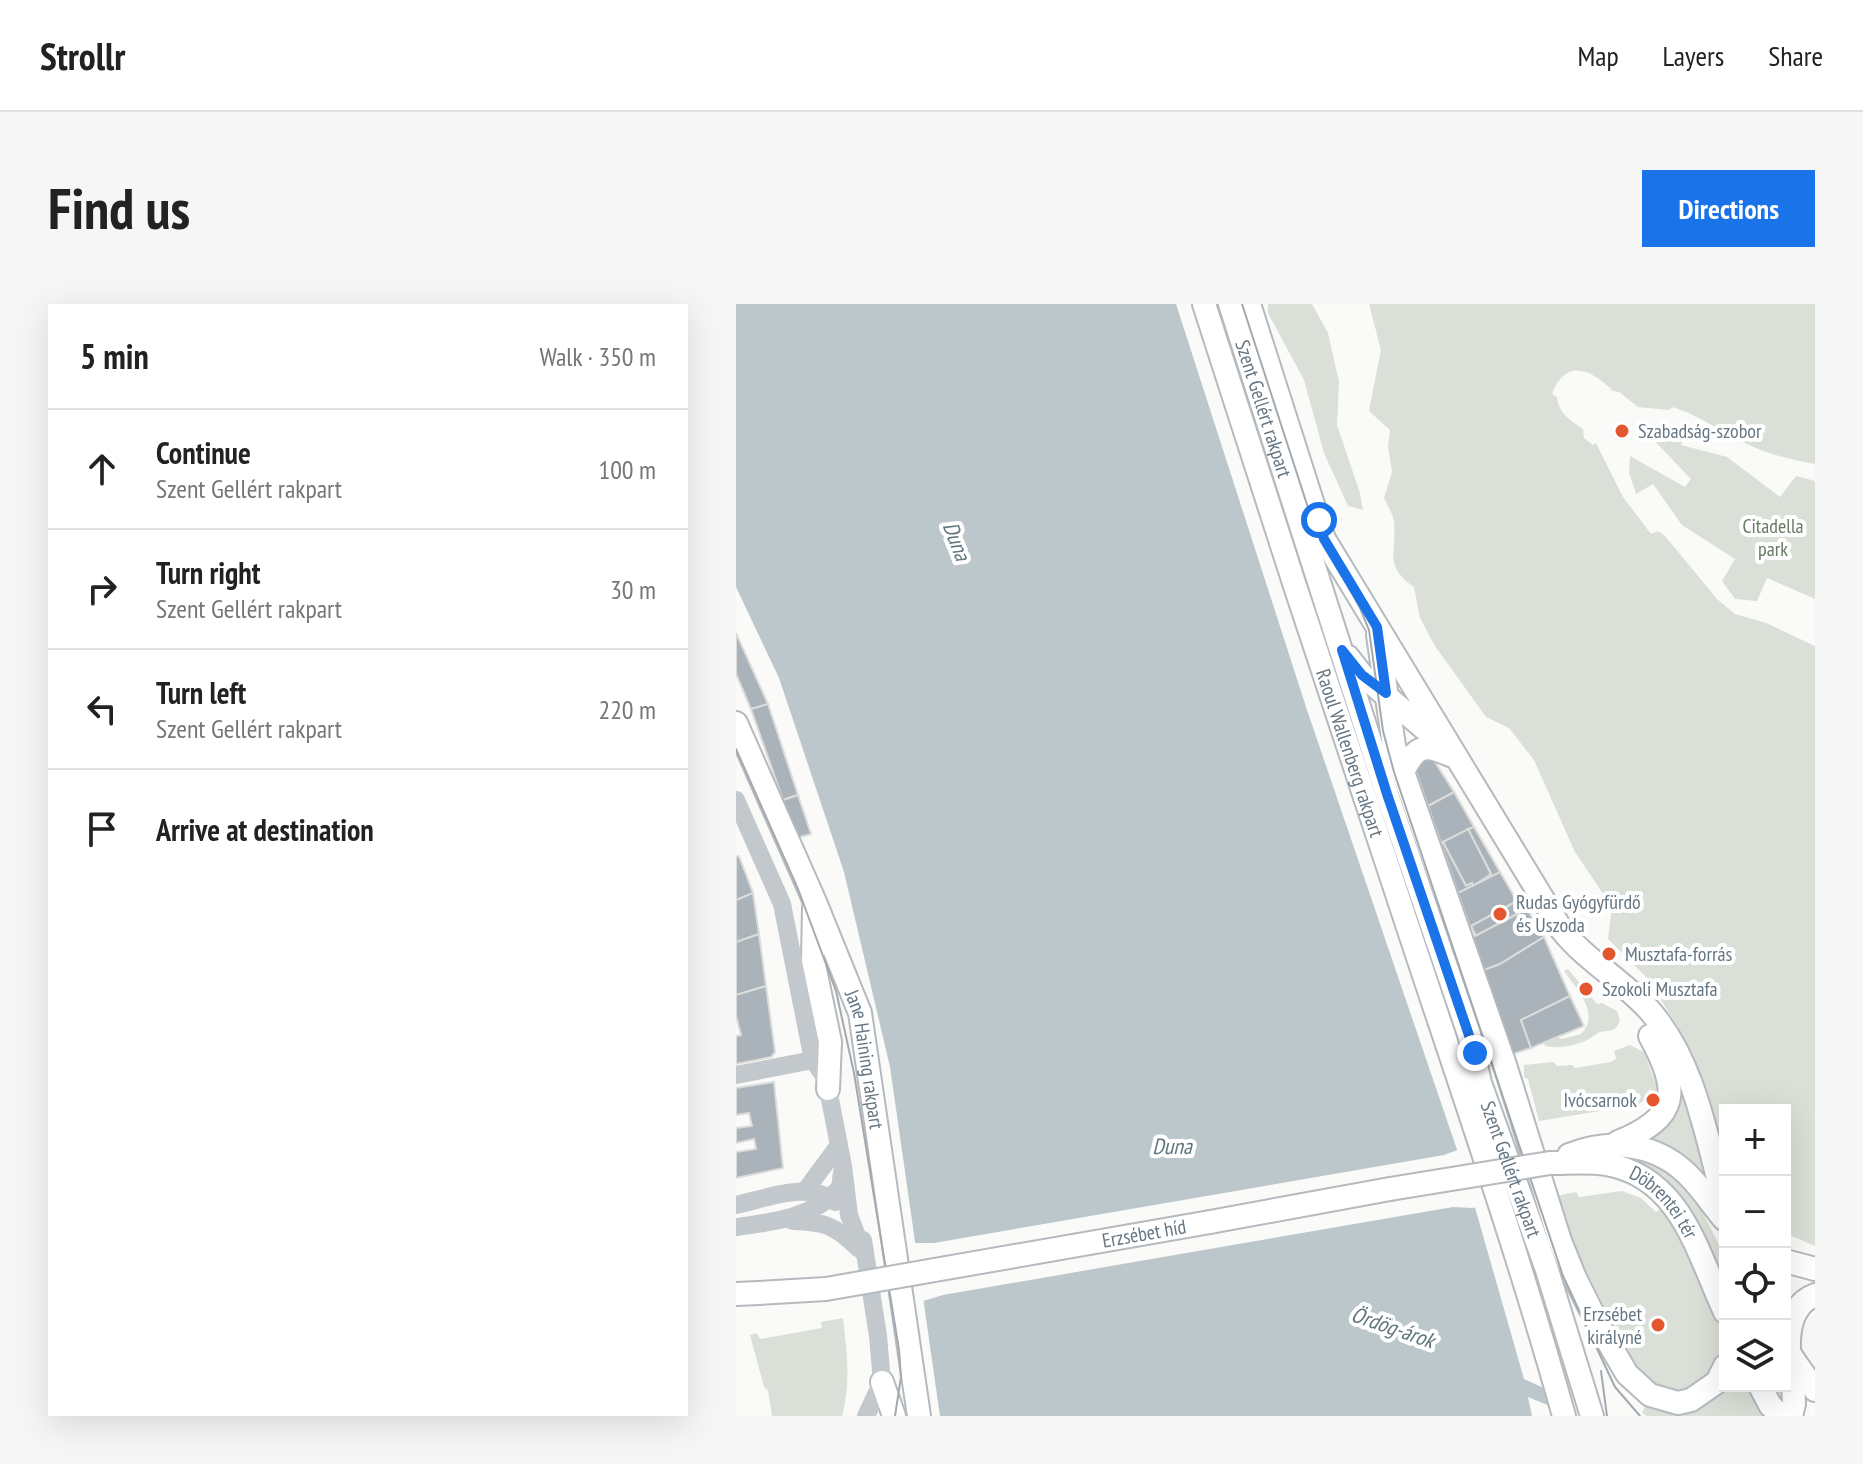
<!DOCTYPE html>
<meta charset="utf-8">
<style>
:root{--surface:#fff;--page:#f6f6f6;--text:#222;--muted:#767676;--line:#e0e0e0;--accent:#1a73e8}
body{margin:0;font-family:"PT Sans Narrow",sans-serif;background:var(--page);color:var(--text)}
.controls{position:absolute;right:24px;bottom:24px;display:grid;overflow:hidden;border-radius:0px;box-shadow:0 8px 32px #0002}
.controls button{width:72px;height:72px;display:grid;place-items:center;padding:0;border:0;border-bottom:2px solid var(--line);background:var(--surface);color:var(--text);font:40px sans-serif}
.stop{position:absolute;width:24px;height:24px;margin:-18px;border:6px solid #1a73e8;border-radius:50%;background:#fff}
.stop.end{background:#1a73e8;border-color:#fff;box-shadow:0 2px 8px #0008}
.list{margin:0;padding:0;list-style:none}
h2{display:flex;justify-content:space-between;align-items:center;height:104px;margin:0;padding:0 32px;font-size:34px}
h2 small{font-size:26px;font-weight:400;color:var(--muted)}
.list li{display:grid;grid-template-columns:52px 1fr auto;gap:24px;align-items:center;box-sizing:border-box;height:120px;padding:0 32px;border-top:2px solid var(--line)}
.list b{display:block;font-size:30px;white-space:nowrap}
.list p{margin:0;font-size:26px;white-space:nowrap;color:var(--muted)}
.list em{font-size:26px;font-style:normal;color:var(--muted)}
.icon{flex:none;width:44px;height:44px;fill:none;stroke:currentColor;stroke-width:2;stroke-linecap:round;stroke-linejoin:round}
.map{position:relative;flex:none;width:1079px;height:1112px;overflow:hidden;border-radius:0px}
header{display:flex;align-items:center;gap:48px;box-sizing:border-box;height:112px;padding:0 40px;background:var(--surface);border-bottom:2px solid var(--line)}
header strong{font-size:38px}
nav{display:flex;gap:44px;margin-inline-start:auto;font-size:28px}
.intro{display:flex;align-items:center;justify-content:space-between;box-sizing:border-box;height:192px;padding:0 48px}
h1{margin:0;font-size:56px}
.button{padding:20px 36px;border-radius:0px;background:var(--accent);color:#fff;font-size:28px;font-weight:700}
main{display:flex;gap:48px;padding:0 48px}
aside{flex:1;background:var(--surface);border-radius:0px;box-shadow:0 8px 32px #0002}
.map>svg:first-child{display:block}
.green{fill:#dadfd7}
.water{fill:#bbc7cb}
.pier{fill:#fafaf8}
.building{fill:#aab3b9;stroke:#dcdcda;stroke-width:2}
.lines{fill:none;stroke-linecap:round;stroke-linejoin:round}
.major-casing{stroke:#b5babe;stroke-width:26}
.minor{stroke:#c3c8cc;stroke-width:18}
.major{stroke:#fff;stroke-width:22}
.tram{stroke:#a2aab0;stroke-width:2}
.major-bridge-casing{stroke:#b5babe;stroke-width:26;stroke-linecap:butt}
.major-bridge{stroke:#fff;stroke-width:22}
.route{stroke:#1a73e8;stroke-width:10}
.poi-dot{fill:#e4572e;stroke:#fff;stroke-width:3}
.labels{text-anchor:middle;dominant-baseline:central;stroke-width:8;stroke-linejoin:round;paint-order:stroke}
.street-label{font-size:20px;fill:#657683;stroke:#fff}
.poi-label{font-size:20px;fill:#657683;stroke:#fff;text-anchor:start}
.park-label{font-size:20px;fill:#687a64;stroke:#fff}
.water-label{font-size:22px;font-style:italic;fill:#60757c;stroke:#fff}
</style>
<header>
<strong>Strollr</strong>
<nav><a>Map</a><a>Layers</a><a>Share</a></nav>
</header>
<div class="intro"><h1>Find us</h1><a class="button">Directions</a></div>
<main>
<aside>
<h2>5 min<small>Walk · 350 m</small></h2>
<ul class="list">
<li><svg class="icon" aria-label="ahead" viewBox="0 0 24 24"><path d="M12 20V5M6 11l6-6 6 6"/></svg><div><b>Continue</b><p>Szent Gellért rakpart</p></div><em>100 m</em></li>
<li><svg class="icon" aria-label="right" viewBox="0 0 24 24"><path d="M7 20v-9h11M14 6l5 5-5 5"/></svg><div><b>Turn right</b><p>Szent Gellért rakpart</p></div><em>30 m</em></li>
<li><svg class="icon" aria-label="left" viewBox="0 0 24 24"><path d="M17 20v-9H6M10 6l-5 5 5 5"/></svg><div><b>Turn left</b><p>Szent Gellért rakpart</p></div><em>220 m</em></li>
<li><svg class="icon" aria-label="arrive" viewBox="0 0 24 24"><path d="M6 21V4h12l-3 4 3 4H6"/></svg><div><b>Arrive at destination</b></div></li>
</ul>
</aside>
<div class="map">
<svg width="1079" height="1112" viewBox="0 0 1079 1112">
<rect width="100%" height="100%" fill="#fafaf8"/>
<!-- green -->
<g class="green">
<path d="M532,0H576L592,29L603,78L601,121L624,189L627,206L612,202L588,149L568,76L532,9Z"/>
<path d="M633,0H1079V160C1055,155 1033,151 1011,140C984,128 966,112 936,103L933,106L902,103L883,88L877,87C856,66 830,53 816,90L821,93C823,110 834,116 847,125L848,134L857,141L860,139L887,193L915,230L922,227L929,232L981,295L999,310L1030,319L1079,342V942L1049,929V806H989V844L942,723L911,674L872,635L876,603L839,548L798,456L773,424L750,413L699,342L684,314L678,283C647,261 661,250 658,218C657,210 652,202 648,194L656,168L652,142L654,126L633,107L645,46Z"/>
<path d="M942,121L950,123L945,141L991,153L1044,193L1060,172L1079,177V295L1031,274L1021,297L999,295L986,277L999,255L946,221L917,180L900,190L893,168L894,152L949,183L955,175L911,129L926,122Z"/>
<path d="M832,665L861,700L866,699L881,707L884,716C880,728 874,726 864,728C861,729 856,733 853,735C840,742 822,745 809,742L806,733L814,729L825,735L845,730C865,709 841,686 828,667Z"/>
<path d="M894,741L908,748L920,781V789L914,785L907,797L901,801L803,817L792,775L788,773V761L818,758L821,762L836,761L839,764L875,758L880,755L878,747Z"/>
<path d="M946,785L965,843L971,877L942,849L917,835C932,820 945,812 942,786Z"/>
<path d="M890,852H903L931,866L959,894L989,952V985C966,935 948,871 890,852Z"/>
<path d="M886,887L905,894L920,908L927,904L944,934L981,1019L989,1016V1082H1049L1047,1112H911L906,1109L918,1085L891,1058L842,955L820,892L840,888L843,893Z"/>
<path d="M107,1014C111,1049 115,1078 106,1112H36L32,1086L28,1083L14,1031L21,1029L24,1035L86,1024L85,1018Z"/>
</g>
<!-- water -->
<path class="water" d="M0,0H440L571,406L730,872L788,1075L810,1085L814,1102L792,1093L796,1112H204L154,763L108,568L43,374L0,283Z"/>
<!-- pier -->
<path class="pier" d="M724,845L742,902L737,904L717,903L207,991L184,998L177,939H198L708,851Z"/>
<!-- building -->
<g class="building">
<path d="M0,329L32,400L15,405L0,370Z"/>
<path d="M32,400L62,491L47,496L15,405Z"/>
<path d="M688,453L697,455L718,488L692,502L680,467Z"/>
<path d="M718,488L738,523L705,539L692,502Z"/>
<path d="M62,491L75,530L60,534L47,496Z"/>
<path d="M738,523L764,568L750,576L749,573L755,570L732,525Z"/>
<path d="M732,525L755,570L737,582L736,579L730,582L707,538Z"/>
<path d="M707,538L730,582L736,579L737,582L722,589L705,539Z"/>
<path d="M3,552L17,589L0,596V553Z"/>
<path d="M764,568L781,597L734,623L722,589Z"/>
<path d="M17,589L23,630L0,638V596Z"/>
<path d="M781,597L786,607L740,632L735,622Z"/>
<path d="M791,605L808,633L764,660L748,666L737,633Z"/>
<path d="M23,630L30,682L0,691V638Z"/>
<path d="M808,633L834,692L785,716L795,744L777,750L748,666L764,660Z"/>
<path d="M30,682L39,748L35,753L0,760V732L5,731L0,712V691Z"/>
<path d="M834,692L848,722L795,744L785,716Z"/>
<path d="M38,778L47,864L0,874V848L20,845L18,835L0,839V824L16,822L13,809L0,811V784Z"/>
</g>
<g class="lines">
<defs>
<g id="major">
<path id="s1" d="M468,0C530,194 593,388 658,581C716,758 778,933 828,1112"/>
<path id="s2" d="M494,0L651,490L733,730L744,779L811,966L856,1112"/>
<path d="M513,0L588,235L825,625C850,657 888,677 915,708C960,761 971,837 989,901"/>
<path d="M642,331L658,442L769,761L824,937L839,974L864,1024L891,1070L914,1091L942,1099L955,1096L981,1078L989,1062"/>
<path d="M612,353L626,371L698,433"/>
<path id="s3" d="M0,419L79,598L124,709L183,1112"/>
<path d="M667,468C680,442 687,439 714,451"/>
<path d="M78,604L77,656L94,738L92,785"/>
<path d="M882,838C944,813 944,787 914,732"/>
<path d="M833,851C877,834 923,839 956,875C968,888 977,902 988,915"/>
<path id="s4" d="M814,859C832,859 852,857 870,860C945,873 961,948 989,1008"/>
<path d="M474,918L654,885"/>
<path d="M1049,957L1079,965"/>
<path d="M0,990L23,989"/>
<path d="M1053,1047C1052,1025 1056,1000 1079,991"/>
<path d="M1055,1052L1079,1086"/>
<path d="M146,1078L158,1112"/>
<path d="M1024,1082L1034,1101L1045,1112"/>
<path d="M1055,1112L1058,1100L1056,1053"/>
</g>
</defs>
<!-- major casing -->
<use href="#major" class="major-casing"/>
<!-- minor -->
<g class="minor">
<path d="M0,496L46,600L77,756L89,773L92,785L107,862L113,911L127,948"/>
<path d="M0,771L77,756"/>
<path d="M69,887L103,841"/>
<path d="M0,901C29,895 73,876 99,898"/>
<path d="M57,917C89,918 98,921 122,944"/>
<path d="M0,923C39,918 76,914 104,884L106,868"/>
<path d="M127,936L142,1032L146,1078L130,1112"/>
</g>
<!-- major -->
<use href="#major" class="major"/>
<!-- tram -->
<g class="tram">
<path d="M506,0L576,216L624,304L633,326L647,427L658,468L827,972L879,1083L904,1112"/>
<path d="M0,445L62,585L100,687L118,769L163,1046L165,1073L159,1112"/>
<path d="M865,1067L871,1112"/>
</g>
<defs>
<g id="major-bridge">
<path d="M654,885L814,859"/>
<path id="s5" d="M23,989L90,985L474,918"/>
</g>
</defs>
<!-- major-bridge casing -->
<use href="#major-bridge" class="major-bridge-casing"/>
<!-- major-bridge -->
<use href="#major-bridge" class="major-bridge"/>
</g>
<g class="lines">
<!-- route -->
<path class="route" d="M583,216L588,235L641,323L650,389L626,371L606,346L651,490L739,749"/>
</g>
<!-- markers -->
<g class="poi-dot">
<circle cx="886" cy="127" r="8"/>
<circle cx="764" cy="610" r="8"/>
<circle cx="873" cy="650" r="8"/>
<circle cx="850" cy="685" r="8"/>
<circle cx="917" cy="796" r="8"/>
<circle cx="922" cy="1021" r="8"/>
</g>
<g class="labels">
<!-- street labels -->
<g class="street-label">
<text stroke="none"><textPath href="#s2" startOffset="110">Szent Gellért rakpart</textPath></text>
<text stroke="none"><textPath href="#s1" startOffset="472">Raoul Wallenberg rakpart</textPath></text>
<text stroke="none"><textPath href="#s3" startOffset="362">Jane Haining rakpart</textPath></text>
<text stroke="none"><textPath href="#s2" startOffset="910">Szent Gellért rakpart</textPath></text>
<text stroke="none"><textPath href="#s4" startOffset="128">Döbrentei tér</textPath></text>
<text stroke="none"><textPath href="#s5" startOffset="390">Erzsébet híd</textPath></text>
</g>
<!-- poi labels -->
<g class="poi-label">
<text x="902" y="127">Szabadság-szobor</text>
<text x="780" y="598">Rudas Gyógyfürdő<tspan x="780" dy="23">és Uszoda</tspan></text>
<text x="889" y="650">Musztafa-forrás</text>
<text x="866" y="685">Szokoli Musztafa</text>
<text x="901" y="796" text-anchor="end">Ivócsarnok</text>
<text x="906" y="1010" text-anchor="end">Erzsébet<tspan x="906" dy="23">királyné</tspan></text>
</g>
<!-- park labels -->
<g class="park-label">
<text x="1037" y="222">Citadella<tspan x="1037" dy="23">park</tspan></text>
</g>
<!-- water labels -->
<g class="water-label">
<text transform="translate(221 237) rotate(69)">Duna</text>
<text x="436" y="842">Duna</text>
<text transform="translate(657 1023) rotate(19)">Ördög-árok</text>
</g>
</g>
</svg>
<div class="controls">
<button>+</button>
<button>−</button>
<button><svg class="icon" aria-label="locate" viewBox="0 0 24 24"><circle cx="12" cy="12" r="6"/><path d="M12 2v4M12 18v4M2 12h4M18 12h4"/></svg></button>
<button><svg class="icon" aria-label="layers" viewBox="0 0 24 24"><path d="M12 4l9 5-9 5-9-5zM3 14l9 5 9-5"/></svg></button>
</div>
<div class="stop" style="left:583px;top:216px"></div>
<div class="stop end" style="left:739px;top:749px"></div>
</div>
</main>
